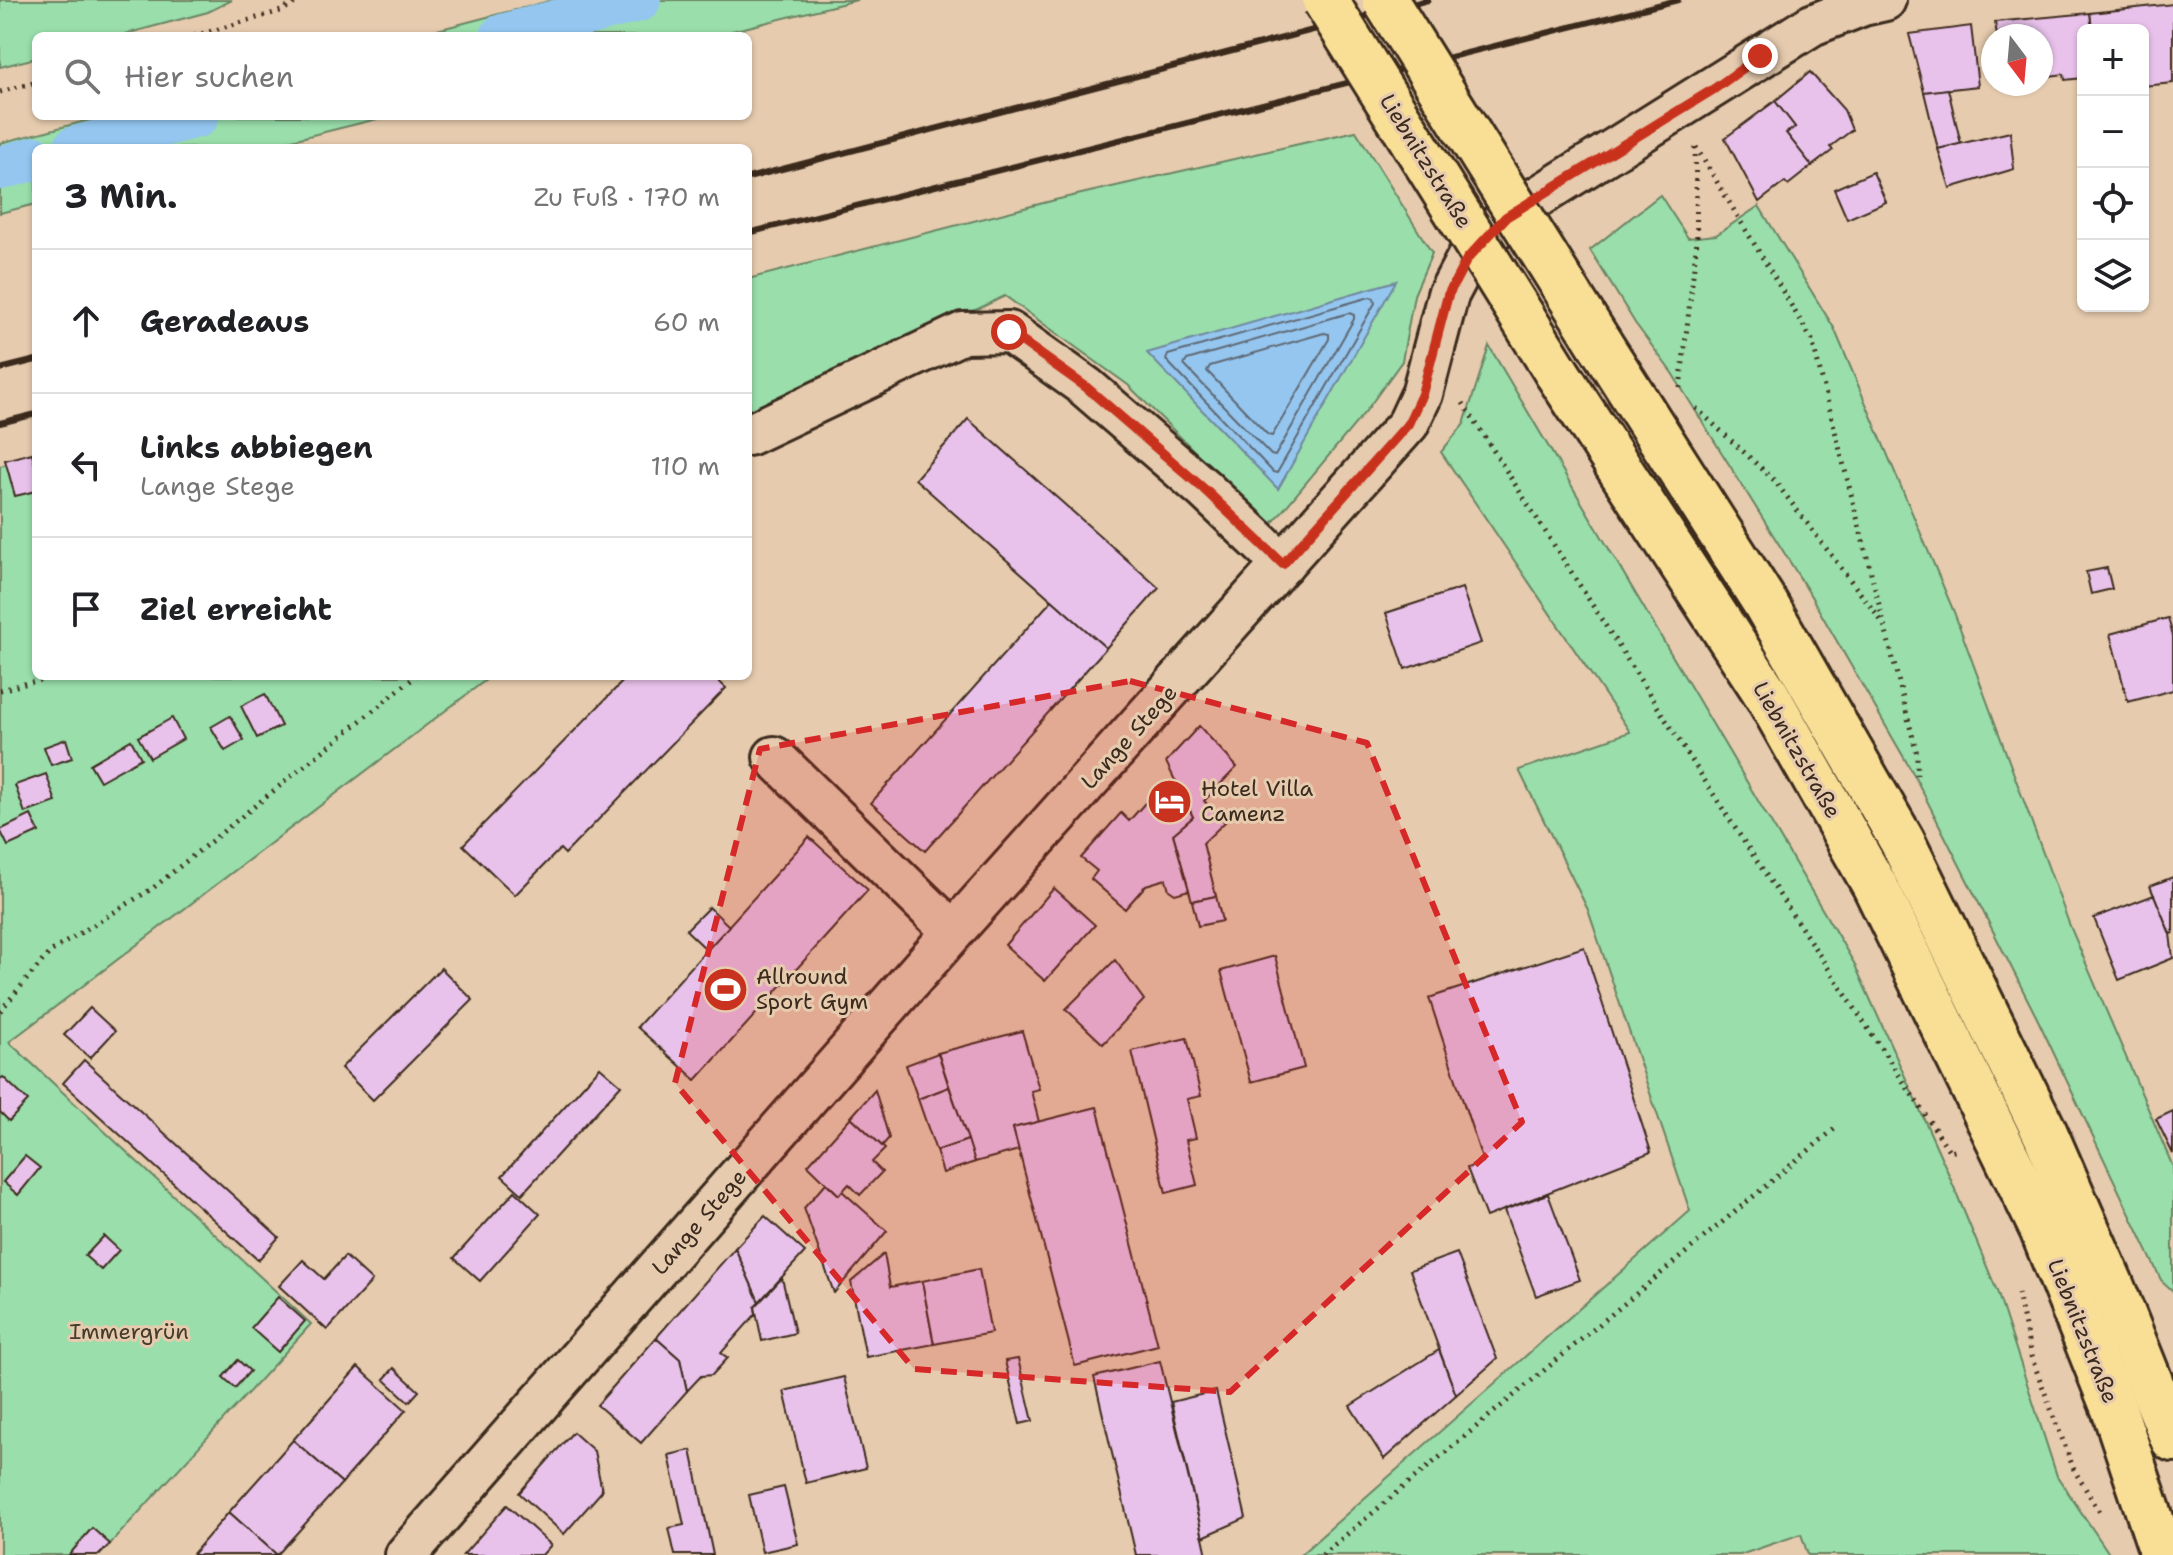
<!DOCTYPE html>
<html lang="de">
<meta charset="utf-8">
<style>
:root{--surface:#fff;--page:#f2f2f2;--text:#202124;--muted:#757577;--line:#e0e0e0}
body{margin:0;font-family:"Shantell Sans",sans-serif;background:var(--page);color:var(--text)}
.controls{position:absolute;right:24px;top:24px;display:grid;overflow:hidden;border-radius:12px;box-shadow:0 2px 6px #0004}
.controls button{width:72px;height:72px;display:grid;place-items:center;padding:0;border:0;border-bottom:2px solid var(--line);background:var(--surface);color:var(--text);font:40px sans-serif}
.compass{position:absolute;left:1981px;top:24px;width:72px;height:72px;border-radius:50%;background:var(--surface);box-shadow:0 2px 6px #0004;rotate:164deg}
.stop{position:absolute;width:24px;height:24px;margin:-18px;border:6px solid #c8321e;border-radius:50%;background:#fff}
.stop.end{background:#c8321e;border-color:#fff;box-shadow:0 2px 8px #0008}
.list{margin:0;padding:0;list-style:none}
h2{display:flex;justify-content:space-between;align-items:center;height:104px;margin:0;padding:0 32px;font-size:34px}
h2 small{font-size:26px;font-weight:400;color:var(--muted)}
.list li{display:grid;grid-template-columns:52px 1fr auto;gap:24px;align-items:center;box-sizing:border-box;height:144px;padding:0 32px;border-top:2px solid var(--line)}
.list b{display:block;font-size:30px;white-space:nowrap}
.list p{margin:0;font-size:26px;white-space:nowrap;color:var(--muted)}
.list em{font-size:26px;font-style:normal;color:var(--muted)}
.icon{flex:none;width:44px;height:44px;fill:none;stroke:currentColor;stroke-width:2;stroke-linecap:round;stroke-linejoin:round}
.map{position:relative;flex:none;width:2173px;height:1555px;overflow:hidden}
.search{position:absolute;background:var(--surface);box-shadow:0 2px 6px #0004;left:32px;top:32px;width:720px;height:88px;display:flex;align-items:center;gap:20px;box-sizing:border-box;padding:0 28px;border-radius:12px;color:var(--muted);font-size:30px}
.panel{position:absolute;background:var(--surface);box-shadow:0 2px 6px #0004;left:32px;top:144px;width:720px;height:536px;border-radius:12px}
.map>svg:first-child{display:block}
.green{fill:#99deab;stroke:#6a8464;stroke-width:2}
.water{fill:#94c6f0;stroke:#70889c;stroke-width:2}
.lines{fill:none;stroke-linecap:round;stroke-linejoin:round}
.shore{stroke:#5f6872;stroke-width:2}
.canal{stroke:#94c6f0;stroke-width:44}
.building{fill:#e9c2eb;stroke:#3b2a1e;stroke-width:2}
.minor-casing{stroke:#3b2a1e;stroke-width:46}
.major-casing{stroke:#3b2a1e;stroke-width:50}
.path{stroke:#3b2a1e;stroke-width:5;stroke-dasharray:2 6;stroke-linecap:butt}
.minor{stroke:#e6cbae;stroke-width:40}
.major{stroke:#f9df96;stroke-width:44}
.rail{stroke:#3b2a1e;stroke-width:6}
.major-bridge-casing{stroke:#3b2a1e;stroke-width:50;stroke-linecap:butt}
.major-bridge{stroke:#f9df96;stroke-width:44}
.route{stroke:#c8321e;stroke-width:10}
.marked{fill:#d62828;fill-opacity:0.2;stroke:#d62828;stroke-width:6;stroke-dasharray:16 10;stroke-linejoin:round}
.labels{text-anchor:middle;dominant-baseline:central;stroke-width:6;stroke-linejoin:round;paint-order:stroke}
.street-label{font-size:22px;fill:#3b2a1e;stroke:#e6cbae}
.poi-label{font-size:22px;fill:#3b2a1e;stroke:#e6cbae;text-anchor:start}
.park-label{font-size:22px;fill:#443c2c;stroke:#e6cbae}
</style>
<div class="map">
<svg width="2173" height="1555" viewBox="0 0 2173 1555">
<rect width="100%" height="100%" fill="#e6cbae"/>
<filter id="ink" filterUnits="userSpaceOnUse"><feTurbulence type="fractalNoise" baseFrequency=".0125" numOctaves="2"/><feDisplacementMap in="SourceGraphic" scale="16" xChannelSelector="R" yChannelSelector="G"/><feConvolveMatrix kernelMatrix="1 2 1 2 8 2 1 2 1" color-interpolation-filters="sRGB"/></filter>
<g filter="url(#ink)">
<!-- green -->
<g class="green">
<path d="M0,0H232L208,12L118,36H36V58L0,67Z"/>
<path d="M553,0H857L712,36H414Z"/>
<path d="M105,116H389L260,148H36V204L0,213V143Z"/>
<path d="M1356,131L1432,253L1414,295L1402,361L1366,411L1270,526L1128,385L1005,296L748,419V279L1055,200Z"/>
<path d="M1660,195L1688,238L1716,235L1759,206L1834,328L1954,612L2070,926L2173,1167V1291L2161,1280L2038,1020L1914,775L1808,591L1672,373L1635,323L1590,250Z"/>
<path d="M1489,346L1854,963L1946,1168L1997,1291L2057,1476L2110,1555H1808L1801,1534L1740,1555H1300L1690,1211L1588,910L1519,770L1630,732L1441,452L1464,424Z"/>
<path d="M36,457V676H491L9,1042L311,1324L100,1555H0V466Z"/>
</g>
<!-- water -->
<path class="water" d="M1396,281L1278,489L1147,353Z"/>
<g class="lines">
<!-- shore -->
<g class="shore">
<path d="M1370,297L1374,298L1375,303L1277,473L1273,472L1166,360L1168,355Z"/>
<path d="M1349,313L1354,315V319L1275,456L1271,455L1184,365L1187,360Z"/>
<path d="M1324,333L1329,334V339L1272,436L1268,435L1207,371L1210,366Z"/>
</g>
<!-- canal -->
<g class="canal">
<path d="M502,36L639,0"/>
<path d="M75,148L197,116"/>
<path d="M0,168L36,158"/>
</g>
</g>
<!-- building -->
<g class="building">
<path d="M2173,4V83L2143,86V30H2092L2090,13Z"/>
<path d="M2090,13L2092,30H2083V78L2065,80L2064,74L2041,77V36H1997L1995,22Z"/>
<path d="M1971,26L1978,86L1924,92L1909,34Z"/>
<path d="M1810,72L1844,110L1852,130L1830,147L1833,150L1812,166L1786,133L1795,127L1775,101Z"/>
<path d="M1948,89L1961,144L1938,149L1924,92Z"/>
<path d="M1775,101L1795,127L1786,133L1812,166L1788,185L1785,182L1759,202L1725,138Z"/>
<path d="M2010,132L2014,169L1950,188L1938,149Z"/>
<path d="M1873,172L1886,202L1847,219L1834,189Z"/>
<path d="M968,419L1159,588L1106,648L915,479Z"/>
<path d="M32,453L36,468V491L15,496L5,460Z"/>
<path d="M2107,568L2112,589L2091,594L2086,572Z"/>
<path d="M1462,588L1481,643L1405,669L1386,613Z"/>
<path d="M1052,600L1106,648L925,851L871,803Z"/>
<path d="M2168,618L2173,636V690L2128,702L2110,634Z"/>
<path d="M628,676H713L726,688L565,854L560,849L515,895L463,845Z"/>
<path d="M265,694L281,726L257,738L241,706Z"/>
<path d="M230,716L244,740L225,751L211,727Z"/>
<path d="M172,718L183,739L150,758L138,737Z"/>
<path d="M1199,726L1237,767L1204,801L1225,822L1203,843L1216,896L1192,901L1173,834L1193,817L1166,762Z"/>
<path d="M66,739L72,758L51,765L44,747Z"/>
<path d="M131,740L141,758L100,781L90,764Z"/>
<path d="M46,774L56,802L25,813L15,785Z"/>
<path d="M1176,781L1193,817L1173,834L1189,890L1175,894L1169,890L1166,879L1146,885L1125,909L1091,879L1097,871L1081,858L1121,813L1129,821L1145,803L1151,808Z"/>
<path d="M31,815L39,832L8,846L0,830Z"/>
<path d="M809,837L868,890L696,1080L637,1027Z"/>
<path d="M2173,877V933L2170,934L2150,886Z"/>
<path d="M1054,888L1095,925L1045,981L1005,945Z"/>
<path d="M2154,895L2170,934L2173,958L2119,980L2094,918Z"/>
<path d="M1216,896L1222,921L1198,926L1192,901Z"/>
<path d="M709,907L729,926L707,950L686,930Z"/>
<path d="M1584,947L1651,1152L1486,1217L1467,1168L1483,1162L1429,998Z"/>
<path d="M1275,956L1304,1068L1251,1082L1221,971Z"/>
<path d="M1115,960L1144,1000L1103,1044L1066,1009Z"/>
<path d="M441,968L473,1000L373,1100L341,1068Z"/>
<path d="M90,1008L115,1031L90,1058L64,1035Z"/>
<path d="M1022,1031L1039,1089L1031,1091L1039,1122L1013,1128L1019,1150L975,1162L938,1053Z"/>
<path d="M1187,1038L1201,1096L1187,1099L1196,1138L1186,1140L1197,1185L1166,1193L1132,1051Z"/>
<path d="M938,1053L949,1087L918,1099L906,1065Z"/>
<path d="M84,1060L279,1237L258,1260L63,1083Z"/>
<path d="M600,1067L621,1085L522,1194L502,1176Z"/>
<path d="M3,1077L28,1101L9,1121L0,1112V1079Z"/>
<path d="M949,1087L968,1140L936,1151L918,1099Z"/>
<path d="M875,1090L889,1138L882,1146L851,1117Z"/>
<path d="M1097,1107L1158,1345L1075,1366L1013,1128Z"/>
<path d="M2173,1111V1154L2156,1119Z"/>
<path d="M851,1117L885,1149L872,1162L882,1172L860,1195L849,1184L839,1195L808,1165Z"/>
<path d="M968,1140L975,1162L943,1173L936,1151Z"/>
<path d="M25,1156L40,1168L18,1195L3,1182Z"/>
<path d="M826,1183L839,1195L842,1191L887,1231L834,1293L804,1208Z"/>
<path d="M515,1191L540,1214L480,1281L454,1258Z"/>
<path d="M1548,1194L1580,1280L1536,1296L1504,1210Z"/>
<path d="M765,1216L805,1252L759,1302L735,1248Z"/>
<path d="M104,1236L119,1250L101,1270L85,1256Z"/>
<path d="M735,1248L759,1302L755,1307L756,1314L721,1353L728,1358L712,1375L701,1376L687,1391L680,1359L656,1338Z"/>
<path d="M1457,1253L1497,1359L1456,1395L1410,1270Z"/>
<path d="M884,1254L890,1287L922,1281L934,1344L866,1357L851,1282Z"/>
<path d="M345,1256L372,1281L327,1330L279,1286L303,1260L324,1279Z"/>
<path d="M979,1269L991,1333L934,1344L922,1281Z"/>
<path d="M782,1278L795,1333L762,1341L755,1307Z"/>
<path d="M278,1297L305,1321L278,1352L251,1328Z"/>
<path d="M656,1338L680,1359L687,1391L641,1443L597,1405Z"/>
<path d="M1439,1350L1456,1395L1384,1459L1350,1406Z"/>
<path d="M1018,1359L1033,1421L1020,1424L1005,1361Z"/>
<path d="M238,1360L250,1371L235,1388L223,1377Z"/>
<path d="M1160,1361L1203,1537L1207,1555H1136L1094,1377Z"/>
<path d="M358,1367L406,1410L342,1483L293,1440Z"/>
<path d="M394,1368L419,1391L409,1402L384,1379Z"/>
<path d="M844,1377L866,1468L806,1483L784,1391Z"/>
<path d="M1216,1391L1246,1518L1203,1537L1171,1402Z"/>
<path d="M573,1432L594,1451L602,1491L564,1534L519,1493Z"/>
<path d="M293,1440L342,1483L277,1555L229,1512Z"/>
<path d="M691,1450L713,1555H675L669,1528L684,1525L669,1455Z"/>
<path d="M784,1487L798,1544L762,1552L749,1495Z"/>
<path d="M507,1505L551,1545L542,1555H463Z"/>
<path d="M229,1512L277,1555H192Z"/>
<path d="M92,1528L110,1544L99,1555H69Z"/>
</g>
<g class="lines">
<defs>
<g id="minor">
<path d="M748,435L963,333L1009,332L1086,387L1204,489L1283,564"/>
<path d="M774,757L953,932"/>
<path d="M406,1555L953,932L1408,424L1422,394L1448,295L1467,259L1506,217L1812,25L1863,5L1885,0"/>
</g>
<g id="major">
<path d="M1600,344L1765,603L1902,841L2045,1133L2110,1282L2173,1439"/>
<path d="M1556,371L1767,695L1875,886L2042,1229L2114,1409L2163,1555"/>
</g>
</defs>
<!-- minor casing -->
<use href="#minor" class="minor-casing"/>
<!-- major casing -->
<use href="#major" class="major-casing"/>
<!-- path -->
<g class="path">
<path d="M194,36L281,11L300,0"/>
<path d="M0,92L36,82"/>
<path d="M1696,147L1812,340L1917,754V775"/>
<path d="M1680,388L1697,240L1695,147"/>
<path d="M1463,403L1737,831L1950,1152L1958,1150"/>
<path d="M1696,408L1774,480L1883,623"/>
<path d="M0,690L57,676"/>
<path d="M0,1011L50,952L153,888L416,676"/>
<path d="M2018,1293L2031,1356L2074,1470L2101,1514"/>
<path d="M1322,1555L1838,1126"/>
</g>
<!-- minor -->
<use href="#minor" class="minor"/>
<!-- major -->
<use href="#major" class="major"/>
<!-- rail -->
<g class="rail">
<path d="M748,178L1428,0"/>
<path d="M748,233L1678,0"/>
<path d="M0,369L36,360"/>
<path d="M0,423L36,414"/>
</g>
<defs>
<g id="major-bridge">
<path d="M1325,0L1556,371"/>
<path d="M1385,0L1600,344"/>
</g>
</defs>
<!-- major-bridge casing -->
<use href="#major-bridge" class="major-bridge-casing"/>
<!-- major-bridge -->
<use href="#major-bridge" class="major-bridge"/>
</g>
</g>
<g class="lines" filter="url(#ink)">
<!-- route -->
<path class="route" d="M1009,332L1086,387L1204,489L1283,564L1408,424L1422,394L1448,295L1467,259L1506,217L1714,89L1760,56"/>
</g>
<!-- marked area -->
<path class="marked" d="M1130,681L1367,743L1522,1122L1230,1392L914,1369L675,1083L760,749Z"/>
<!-- icons -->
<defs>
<symbol id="hotel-disc" viewBox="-11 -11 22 22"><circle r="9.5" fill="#c8321e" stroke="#e6cbae"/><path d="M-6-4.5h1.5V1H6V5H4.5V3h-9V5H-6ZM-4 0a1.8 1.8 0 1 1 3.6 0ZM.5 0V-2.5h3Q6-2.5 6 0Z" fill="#fff"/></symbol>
<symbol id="stadium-disc" viewBox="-11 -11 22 22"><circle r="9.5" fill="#c8321e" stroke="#e6cbae"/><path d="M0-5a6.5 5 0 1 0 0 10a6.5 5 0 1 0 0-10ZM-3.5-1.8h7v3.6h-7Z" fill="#fff"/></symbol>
</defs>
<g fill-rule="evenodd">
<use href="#hotel-disc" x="1144" y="776" width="51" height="51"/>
<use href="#stadium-disc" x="700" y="964" width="51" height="51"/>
</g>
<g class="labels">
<!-- street labels -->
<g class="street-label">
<text transform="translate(1426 161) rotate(58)">Liebnitzstraße</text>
<text transform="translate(1129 737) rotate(-48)">Lange Stege</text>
<text transform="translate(1797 750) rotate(60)">Liebnitzstraße</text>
<text transform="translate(699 1222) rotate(-49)">Lange Stege</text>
<text transform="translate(2083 1331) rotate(68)">Liebnitzstraße</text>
</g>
<!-- poi labels -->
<g class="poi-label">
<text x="1201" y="788">Hotel Villa<tspan x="1201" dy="25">Camenz</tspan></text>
<text x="756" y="976">Allround<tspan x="756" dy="25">Sport Gym</tspan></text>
</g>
<!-- park labels -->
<g class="park-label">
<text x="129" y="1331">Immergrün</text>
</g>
</g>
</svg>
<div class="controls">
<button>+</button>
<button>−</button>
<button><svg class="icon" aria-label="locate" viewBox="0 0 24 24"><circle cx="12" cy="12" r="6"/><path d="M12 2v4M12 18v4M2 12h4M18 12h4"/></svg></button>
<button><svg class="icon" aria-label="layers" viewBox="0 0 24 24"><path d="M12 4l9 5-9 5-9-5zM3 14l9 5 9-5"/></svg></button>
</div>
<svg class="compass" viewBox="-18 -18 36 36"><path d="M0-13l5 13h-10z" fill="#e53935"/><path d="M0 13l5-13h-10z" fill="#757577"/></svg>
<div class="stop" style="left:1009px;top:332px"></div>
<div class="stop end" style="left:1760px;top:56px"></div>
<div class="search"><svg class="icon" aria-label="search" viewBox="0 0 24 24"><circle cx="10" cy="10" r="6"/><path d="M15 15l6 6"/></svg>Hier suchen</div>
<section class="panel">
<h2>3 Min.<small>Zu Fuß · 170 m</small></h2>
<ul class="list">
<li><svg class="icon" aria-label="ahead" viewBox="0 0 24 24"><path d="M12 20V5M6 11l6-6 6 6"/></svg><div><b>Geradeaus</b></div><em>60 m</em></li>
<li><svg class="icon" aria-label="left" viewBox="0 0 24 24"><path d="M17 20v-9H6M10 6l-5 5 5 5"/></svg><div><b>Links abbiegen</b><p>Lange Stege</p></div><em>110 m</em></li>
<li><svg class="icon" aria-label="arrive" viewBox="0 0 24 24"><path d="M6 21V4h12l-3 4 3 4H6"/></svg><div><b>Ziel erreicht</b></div></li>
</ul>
</section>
</div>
